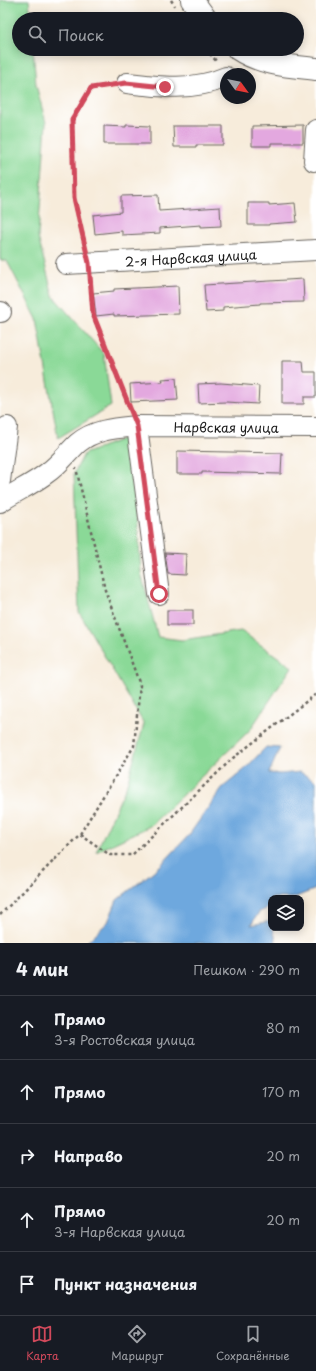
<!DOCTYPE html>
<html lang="ru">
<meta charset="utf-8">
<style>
:root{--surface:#171b24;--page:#242831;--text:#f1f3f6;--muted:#9ea1a6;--line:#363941;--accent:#d1495b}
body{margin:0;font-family:"Playpen Sans",sans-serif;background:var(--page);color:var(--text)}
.controls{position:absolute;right:12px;bottom:12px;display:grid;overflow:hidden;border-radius:8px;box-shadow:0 2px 10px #0003}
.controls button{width:36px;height:36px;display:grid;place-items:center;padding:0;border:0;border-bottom:1px solid var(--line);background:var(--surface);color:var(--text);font:20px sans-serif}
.compass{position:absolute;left:220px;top:68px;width:36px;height:36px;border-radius:50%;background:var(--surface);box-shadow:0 2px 10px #0003;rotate:123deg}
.stop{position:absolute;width:12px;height:12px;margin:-9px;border:3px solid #d1495b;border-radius:50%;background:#fff}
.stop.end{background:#d1495b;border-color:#fff;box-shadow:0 1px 4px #0008}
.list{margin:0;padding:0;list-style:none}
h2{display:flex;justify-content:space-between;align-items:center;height:52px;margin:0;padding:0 16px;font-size:17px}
h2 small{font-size:13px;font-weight:400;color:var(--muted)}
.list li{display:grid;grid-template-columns:26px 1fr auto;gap:12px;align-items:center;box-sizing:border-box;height:64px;padding:0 16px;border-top:1px solid var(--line)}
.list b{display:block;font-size:15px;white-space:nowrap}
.list p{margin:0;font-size:13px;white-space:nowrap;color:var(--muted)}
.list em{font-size:13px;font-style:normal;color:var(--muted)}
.icon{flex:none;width:22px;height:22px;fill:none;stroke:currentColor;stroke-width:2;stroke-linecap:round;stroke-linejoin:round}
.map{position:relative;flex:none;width:316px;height:943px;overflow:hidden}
.search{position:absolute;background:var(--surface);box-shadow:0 2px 10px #0003;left:12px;right:12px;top:12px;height:44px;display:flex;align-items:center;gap:10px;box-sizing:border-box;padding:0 14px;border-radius:22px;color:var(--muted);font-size:15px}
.sheet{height:372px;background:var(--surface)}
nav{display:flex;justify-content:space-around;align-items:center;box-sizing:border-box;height:56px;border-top:1px solid var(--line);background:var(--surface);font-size:11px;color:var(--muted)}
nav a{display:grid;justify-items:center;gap:2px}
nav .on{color:var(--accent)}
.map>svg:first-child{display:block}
.green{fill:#8ad997;stroke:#537a5a}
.water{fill:#6ea8de;stroke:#45627d}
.building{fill:#e3a8df}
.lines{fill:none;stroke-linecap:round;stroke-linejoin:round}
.minor-casing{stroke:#69655f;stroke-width:22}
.major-casing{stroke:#69655f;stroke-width:24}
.path{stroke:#69655f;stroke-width:2.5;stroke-dasharray:3 3;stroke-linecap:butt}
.minor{stroke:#fff;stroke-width:20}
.major{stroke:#fff;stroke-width:22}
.route{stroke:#d1495b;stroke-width:5}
.labels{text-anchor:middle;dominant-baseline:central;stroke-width:3.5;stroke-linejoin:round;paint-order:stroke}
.street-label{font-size:13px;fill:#1c1c1c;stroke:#fff}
</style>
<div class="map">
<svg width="316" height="943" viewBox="0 0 316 943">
<rect width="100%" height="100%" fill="#fff"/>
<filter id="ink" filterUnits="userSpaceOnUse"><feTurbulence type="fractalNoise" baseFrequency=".025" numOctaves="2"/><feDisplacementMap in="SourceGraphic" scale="8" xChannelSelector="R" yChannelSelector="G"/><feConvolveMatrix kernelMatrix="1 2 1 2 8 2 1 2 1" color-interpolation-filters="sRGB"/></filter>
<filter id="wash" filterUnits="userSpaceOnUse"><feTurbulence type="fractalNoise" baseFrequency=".012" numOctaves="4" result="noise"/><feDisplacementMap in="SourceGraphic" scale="16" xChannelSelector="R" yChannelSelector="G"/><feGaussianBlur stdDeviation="0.9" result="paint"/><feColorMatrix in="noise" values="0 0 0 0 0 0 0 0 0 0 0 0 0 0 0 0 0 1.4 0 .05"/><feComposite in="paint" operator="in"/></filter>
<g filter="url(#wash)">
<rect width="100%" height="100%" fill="#f7ecdb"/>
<!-- green -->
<g class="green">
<path d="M0,0H29L31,19H19V49H33L36,85L46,123L38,237L53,296L104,354L111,406L58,438L37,319L7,261L0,260Z"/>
<path d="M132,435L141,573L158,637L182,640L241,631L292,667L250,730L150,826L96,852L126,787L144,724L79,612L74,473L84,454Z"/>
</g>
<!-- water -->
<path class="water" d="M266,747L280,748L269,773L280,774L300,772L316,781V889L293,898H271V907L259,912L251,925L271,921V928H273L276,940L275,943H86L108,922L117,900L160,866L189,835L222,788L244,770Z"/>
<g id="blocks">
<!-- building -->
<g class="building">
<path d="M126,125L150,126V144H104V126L126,127Z"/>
<path d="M303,125V143H271V146H252V126Z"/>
<path d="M173,126H223V145H196V147H174Z"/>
<path d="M158,195L159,211L220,207L221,226L201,227V225L160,228V233L122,235V231L95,234L93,215L121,212V196Z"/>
<path d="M248,203H269V205L295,203L297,222L269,224V225H248Z"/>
<path d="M303,279L304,302L260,303V304L223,307V311L206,312L204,285Z"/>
<path d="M178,286L179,314L114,316V314L96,316L93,293L114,291V289Z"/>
<path d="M282,361H303L304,372H316V397H304V404H282Z"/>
<path d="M176,378L178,400L131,402L130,384L163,382L162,379Z"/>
<path d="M221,383L259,386L258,404L226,402L199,403L198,384Z"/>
<path d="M177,451L282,453L281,474L202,472V474H177Z"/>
<path d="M165,553L186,554L185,575L168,574Z"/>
<rect x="167" y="610" width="26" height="15"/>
</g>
</g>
</g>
<g filter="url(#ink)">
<use href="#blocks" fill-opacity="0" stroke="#69655f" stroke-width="1"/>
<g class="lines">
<defs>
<g id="minor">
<path d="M127,83C160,87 194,91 226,77"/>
<path d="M314,161L316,130"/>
<path id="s1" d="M66,264L316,250"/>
<path d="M0,312H1"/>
<path d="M137,426L159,594"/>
<path d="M0,481L7,427"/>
<path id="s2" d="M0,502C15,492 33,484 47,473C59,465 68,452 78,443C95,429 117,428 137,426L316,427"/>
</g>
<g id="major">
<path d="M192,0L206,19"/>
<path d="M238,49C260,64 290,66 316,69"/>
</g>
</defs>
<!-- minor casing -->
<use href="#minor" class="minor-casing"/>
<!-- major casing -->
<use href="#major" class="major-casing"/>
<!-- path -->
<g class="path">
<path d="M171,0L175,6"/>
<path d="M206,49L217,62"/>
<path d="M85,246L74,198L72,120L91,88L111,85"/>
<path d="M90,279L93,315L131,411"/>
<path d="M80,834L110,855H132L233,758L316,694"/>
<path d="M0,915L80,834L134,746L140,685L105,590L76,468"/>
</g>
<!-- minor -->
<use href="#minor" class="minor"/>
<!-- major -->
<use href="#major" class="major"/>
</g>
</g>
<g class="lines" filter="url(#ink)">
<!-- route -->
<path class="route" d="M159,594L137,426L93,314L89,263L74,198L72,120L91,88L126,83L165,87"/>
</g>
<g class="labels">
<!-- street labels -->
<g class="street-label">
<text stroke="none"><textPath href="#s1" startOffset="125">2-я Нарвская улица</textPath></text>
<text stroke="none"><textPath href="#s2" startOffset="250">Нарвская улица</textPath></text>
</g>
</g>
</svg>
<div class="controls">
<button><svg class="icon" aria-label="layers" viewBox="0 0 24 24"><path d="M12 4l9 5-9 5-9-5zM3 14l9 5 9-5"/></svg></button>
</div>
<svg class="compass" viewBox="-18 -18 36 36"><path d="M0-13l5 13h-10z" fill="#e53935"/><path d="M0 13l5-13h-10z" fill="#9ea1a6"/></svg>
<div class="stop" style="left:159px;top:594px"></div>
<div class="stop end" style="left:165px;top:87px"></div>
<div class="search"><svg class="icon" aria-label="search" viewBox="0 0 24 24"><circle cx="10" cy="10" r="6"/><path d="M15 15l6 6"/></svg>Поиск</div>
</div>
<section class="sheet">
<h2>4 мин<small>Пешком · 290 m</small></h2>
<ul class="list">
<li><svg class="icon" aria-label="ahead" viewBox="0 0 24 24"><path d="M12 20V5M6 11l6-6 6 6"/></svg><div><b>Прямо</b><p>3-я Ростовская улица</p></div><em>80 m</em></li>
<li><svg class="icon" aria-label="ahead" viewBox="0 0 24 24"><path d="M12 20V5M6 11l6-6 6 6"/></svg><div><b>Прямо</b></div><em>170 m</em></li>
<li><svg class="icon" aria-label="right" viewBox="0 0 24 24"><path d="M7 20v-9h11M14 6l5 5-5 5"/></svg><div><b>Направо</b></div><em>20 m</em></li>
<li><svg class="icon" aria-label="ahead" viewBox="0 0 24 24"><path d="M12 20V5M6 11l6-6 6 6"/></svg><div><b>Прямо</b><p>3-я Нарвская улица</p></div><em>20 m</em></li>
<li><svg class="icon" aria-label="arrive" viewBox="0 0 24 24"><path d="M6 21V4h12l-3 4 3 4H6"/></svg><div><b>Пункт назначения</b></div></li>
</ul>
</section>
<nav>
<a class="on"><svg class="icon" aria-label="map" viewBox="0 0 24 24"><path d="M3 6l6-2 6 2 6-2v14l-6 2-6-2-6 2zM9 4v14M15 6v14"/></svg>Карта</a>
<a><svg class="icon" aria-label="directions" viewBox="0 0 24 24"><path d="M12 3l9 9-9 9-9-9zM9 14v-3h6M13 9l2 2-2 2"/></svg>Маршрут</a>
<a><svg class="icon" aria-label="saved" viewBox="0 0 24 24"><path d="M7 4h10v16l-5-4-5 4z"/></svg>Сохранённые</a>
</nav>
